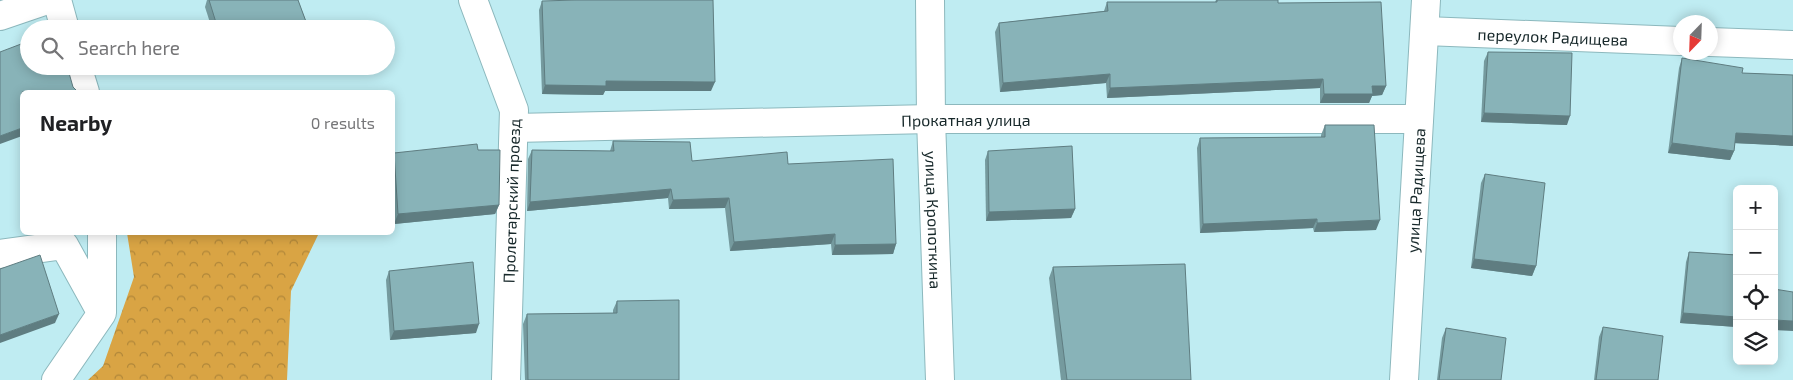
<!DOCTYPE html>
<meta charset="utf-8">
<style>
:root{--surface:#fff;--page:#f6f6f6;--text:#202124;--muted:#757577;--line:#e0e0e0}
body{margin:0;font-family:"Exo 2",sans-serif;background:var(--page);color:var(--text)}
.controls{position:absolute;right:15px;bottom:15px;display:grid;overflow:hidden;border-radius:8px;box-shadow:0 2px 12px #0003}
.controls button{width:45px;height:45px;display:grid;place-items:center;padding:0;border:0;border-bottom:1px solid var(--line);background:var(--surface);color:var(--text);font:25px sans-serif}
.compass{position:absolute;left:1673px;top:15px;width:45px;height:45px;border-radius:50%;background:var(--surface);box-shadow:0 2px 12px #0003;rotate:203deg}
.list{margin:0;padding:0;list-style:none}
h2{display:flex;justify-content:space-between;align-items:center;height:65px;margin:0;padding:0 20px;font-size:21px}
h2 small{font-size:16px;font-weight:400;color:var(--muted)}
.icon{flex:none;width:28px;height:28px;fill:none;stroke:currentColor;stroke-width:2;stroke-linecap:round;stroke-linejoin:round}
.map{position:relative;flex:none;width:1793px;height:380px;overflow:hidden}
.search{position:absolute;background:var(--surface);box-shadow:0 2px 12px #0003;left:20px;top:20px;width:375px;height:55px;display:flex;align-items:center;gap:12px;box-sizing:border-box;padding:0 18px;border-radius:28px;color:var(--muted);font-size:19px}
.panel{position:absolute;background:var(--surface);box-shadow:0 2px 12px #0003;left:20px;top:90px;width:375px;height:145px;border-radius:8px}
.map>svg:first-child{display:block}
.forest{fill:url(#forest-crowns)}
.lines{fill:none;stroke-linecap:round;stroke-linejoin:round}
.minor-casing{stroke:#8cb8bd;stroke-width:30}
.minor{stroke:#fff;stroke-width:28}
.wall{fill:#759a9e}
.shaded-wall{fill:#5f7d81}
.building{fill:#88b3b8;stroke:#5f7d81}
.labels{text-anchor:middle;dominant-baseline:central;stroke-width:4.5;stroke-linejoin:round;paint-order:stroke}
.street-label{font-size:16px;fill:#17282a;stroke:#fff}
</style>
<div class="map">
<svg width="1793" height="380" viewBox="0 0 1793 380">
<defs>
<pattern id="forest-crowns" width="20" height="18" patternUnits="userSpaceOnUse" patternTransform="scale(1.25)"><rect width="20" height="18" fill="#d9a444"/><path d="M2 6a3 3 0 1 1 6 0M12 15a3 3 0 1 1 6 0" fill="none" stroke="#af8639"/></pattern>
</defs>
<rect width="100%" height="100%" fill="#bfecf2"/>
<!-- forest -->
<path class="forest" d="M127,233H319L291,291L287,380H88L103,366L134,277Z"/>
<g class="lines">
<defs>
<g id="minor">
<path d="M57,0L65,29"/>
<path d="M473,0L514,110L506,380"/>
<path id="s1" d="M930,0L931,119L940,380"/>
<path d="M0,16L47,0"/>
<path id="s2" d="M1425,31L1680,41"/>
<path d="M1710,42L1793,45"/>
<path d="M77,66L85,92"/>
<path id="s3" d="M514,128L931,119H1419"/>
<path d="M0,254L64,245L101,312"/>
<path d="M56,380L102,313V232"/>
<path id="s4" d="M1404,380L1426,0"/>
</g>
</defs>
<!-- minor casing -->
<use href="#minor" class="minor-casing"/>
<!-- minor -->
<use href="#minor" class="minor"/>
</g>
<!-- wall -->
<g class="wall">
<path d="M207,0H298L308,27L307,29H212L205,7Z"/>
<path d="M1216,0H1278V3L1386,86L1382,95L1372,96L1369,103H1320V88L1107,98L1106,83L1000,92L995,32L999,23L1104,11L1107,2H1215Z"/>
<path d="M542,1L711,91H605L603,95L542,94L539,10Z"/>
<path d="M1488,52L1567,125L1481,122L1484,61Z"/>
<path d="M1682,58L1742,73L1793,75V146L1735,143L1734,151L1730,160L1668,153L1679,68Z"/>
<path d="M1325,125L1376,230L1314,232L1313,228L1200,233L1197,148L1200,138L1321,137V135Z"/>
<path d="M613,141L692,161L788,164L896,244L893,254L832,255L831,244L730,251L725,208L669,209L668,198L527,211L528,159L532,150L610,151Z"/>
<path d="M478,150L499,205L495,214L394,224L392,197V156L394,153Z"/>
<path d="M988,151L1075,209L1071,218L986,221L985,160Z"/>
<path d="M1485,174L1536,266L1532,276L1471,268L1481,183Z"/>
<path d="M1689,252L1737,255V327L1680,323L1686,262Z"/>
<path d="M1053,267L1191,380H1061L1049,278Z"/>
<path d="M389,271L476,333L390,340L386,280Z"/>
<path d="M617,301L679,380H525L523,324L527,314L613,313V310Z"/>
<path d="M1603,327L1658,380H1594L1599,337Z"/>
<path d="M1446,328L1501,380H1437L1442,338Z"/>
</g>
<!-- shaded-wall -->
<g class="shaded-wall">
<path d="M1110,74L1106,83L1000,92L1003,83Z"/>
<path d="M1323,79L1320,88L1107,98L1110,88Z"/>
<path d="M606,81L715,82L711,91H605L603,95L542,94L545,85Z"/>
<path d="M1372,86H1386L1382,95L1372,96L1369,103H1320L1324,94Z"/>
<path d="M1484,113L1570,116L1567,125L1481,122Z"/>
<path d="M22,128V136L0,144V136Z"/>
<path d="M1736,133L1793,136V146L1732,143Z"/>
<path d="M1672,143L1734,151L1730,160L1668,153Z"/>
<path d="M671,189L668,198L527,211L530,202Z"/>
<path d="M729,198L725,208L669,209L673,200Z"/>
<path d="M499,205L495,214L394,224L398,214Z"/>
<path d="M1075,209L1071,218L986,221L989,212Z"/>
<path d="M1317,219L1313,228L1200,233L1203,224Z"/>
<path d="M1380,220L1376,230L1314,232L1317,223Z"/>
<path d="M835,234L831,244L730,251L734,242Z"/>
<path d="M896,244L893,254L832,255L835,245Z"/>
<path d="M1474,259L1536,266L1532,276L1471,268Z"/>
<path d="M1683,313L1737,317V327L1680,323Z"/>
<path d="M59,314L55,323L0,343V335Z"/>
<path d="M1774,320L1793,321V331L1774,330Z"/>
<path d="M479,324L476,333L390,340L394,331Z"/>
</g>
<!-- building -->
<g class="building">
<path d="M209,0H298L308,27L304,29H218Z"/>
<path d="M576,0H713L715,82L606,81V86L545,85L542,1Z"/>
<path d="M1217,0H1278V3L1381,2L1386,86H1372L1373,94H1324L1323,79L1110,88V74L1003,83L999,23L1108,11L1107,2H1217Z"/>
<path d="M29,41V66H67L73,87L78,92H22V128L0,136V52Z"/>
<path d="M1488,52L1572,53L1570,116L1484,113Z"/>
<path d="M1682,58L1743,68L1742,73L1793,75V136L1736,133L1734,151L1672,143Z"/>
<path d="M1325,125H1374L1380,220L1317,223V219L1203,224L1200,138L1325,137Z"/>
<path d="M613,141L690,142L692,161L787,152L788,164L893,159L896,244L835,245V234L734,242L729,198L673,200L671,189L530,202L532,150L614,151Z"/>
<path d="M477,144L478,150H500L499,205L398,214L394,153Z"/>
<path d="M1072,146L1075,209L989,212L988,151Z"/>
<path d="M1485,174L1545,183L1536,266L1474,259Z"/>
<path d="M1689,252L1737,255V317L1683,313Z"/>
<path d="M40,255L59,314L0,335V269Z"/>
<path d="M473,262L479,324L394,331L389,271Z"/>
<path d="M1185,264L1191,380H1067L1053,267Z"/>
<path d="M1774,289L1793,292V321L1774,320Z"/>
<path d="M679,300V380H528L527,314L617,313V301Z"/>
<path d="M1603,327L1663,336L1658,380H1596Z"/>
<path d="M1446,328L1506,338L1501,380H1439Z"/>
</g>
<g class="labels">
<!-- street labels -->
<g class="street-label">
<text stroke="none"><textPath href="#s2" startOffset="128">переулок Радищева</textPath></text>
<text stroke="none"><textPath href="#s3" startOffset="452">Прокатная улица</textPath></text>
<text stroke="none"><textPath href="#s4" startOffset="190">улица Радищева</textPath></text>
<text transform="translate(511 201) rotate(-88)">Пролетарский проезд</text>
<text stroke="none"><textPath href="#s1" startOffset="220">улица Кропоткина</textPath></text>
</g>
</g>
</svg>
<div class="controls">
<button>+</button>
<button>−</button>
<button><svg class="icon" aria-label="locate" viewBox="0 0 24 24"><circle cx="12" cy="12" r="6"/><path d="M12 2v4M12 18v4M2 12h4M18 12h4"/></svg></button>
<button><svg class="icon" aria-label="layers" viewBox="0 0 24 24"><path d="M12 4l9 5-9 5-9-5zM3 14l9 5 9-5"/></svg></button>
</div>
<svg class="compass" viewBox="-18 -18 36 36"><path d="M0-13l5 13h-10z" fill="#e53935"/><path d="M0 13l5-13h-10z" fill="#757577"/></svg>
<div class="search"><svg class="icon" aria-label="search" viewBox="0 0 24 24"><circle cx="10" cy="10" r="6"/><path d="M15 15l6 6"/></svg>Search here</div>
<section class="panel">
<h2>Nearby<small>0 results</small></h2>
<ul class="list">
</ul>
</section>
</div>
